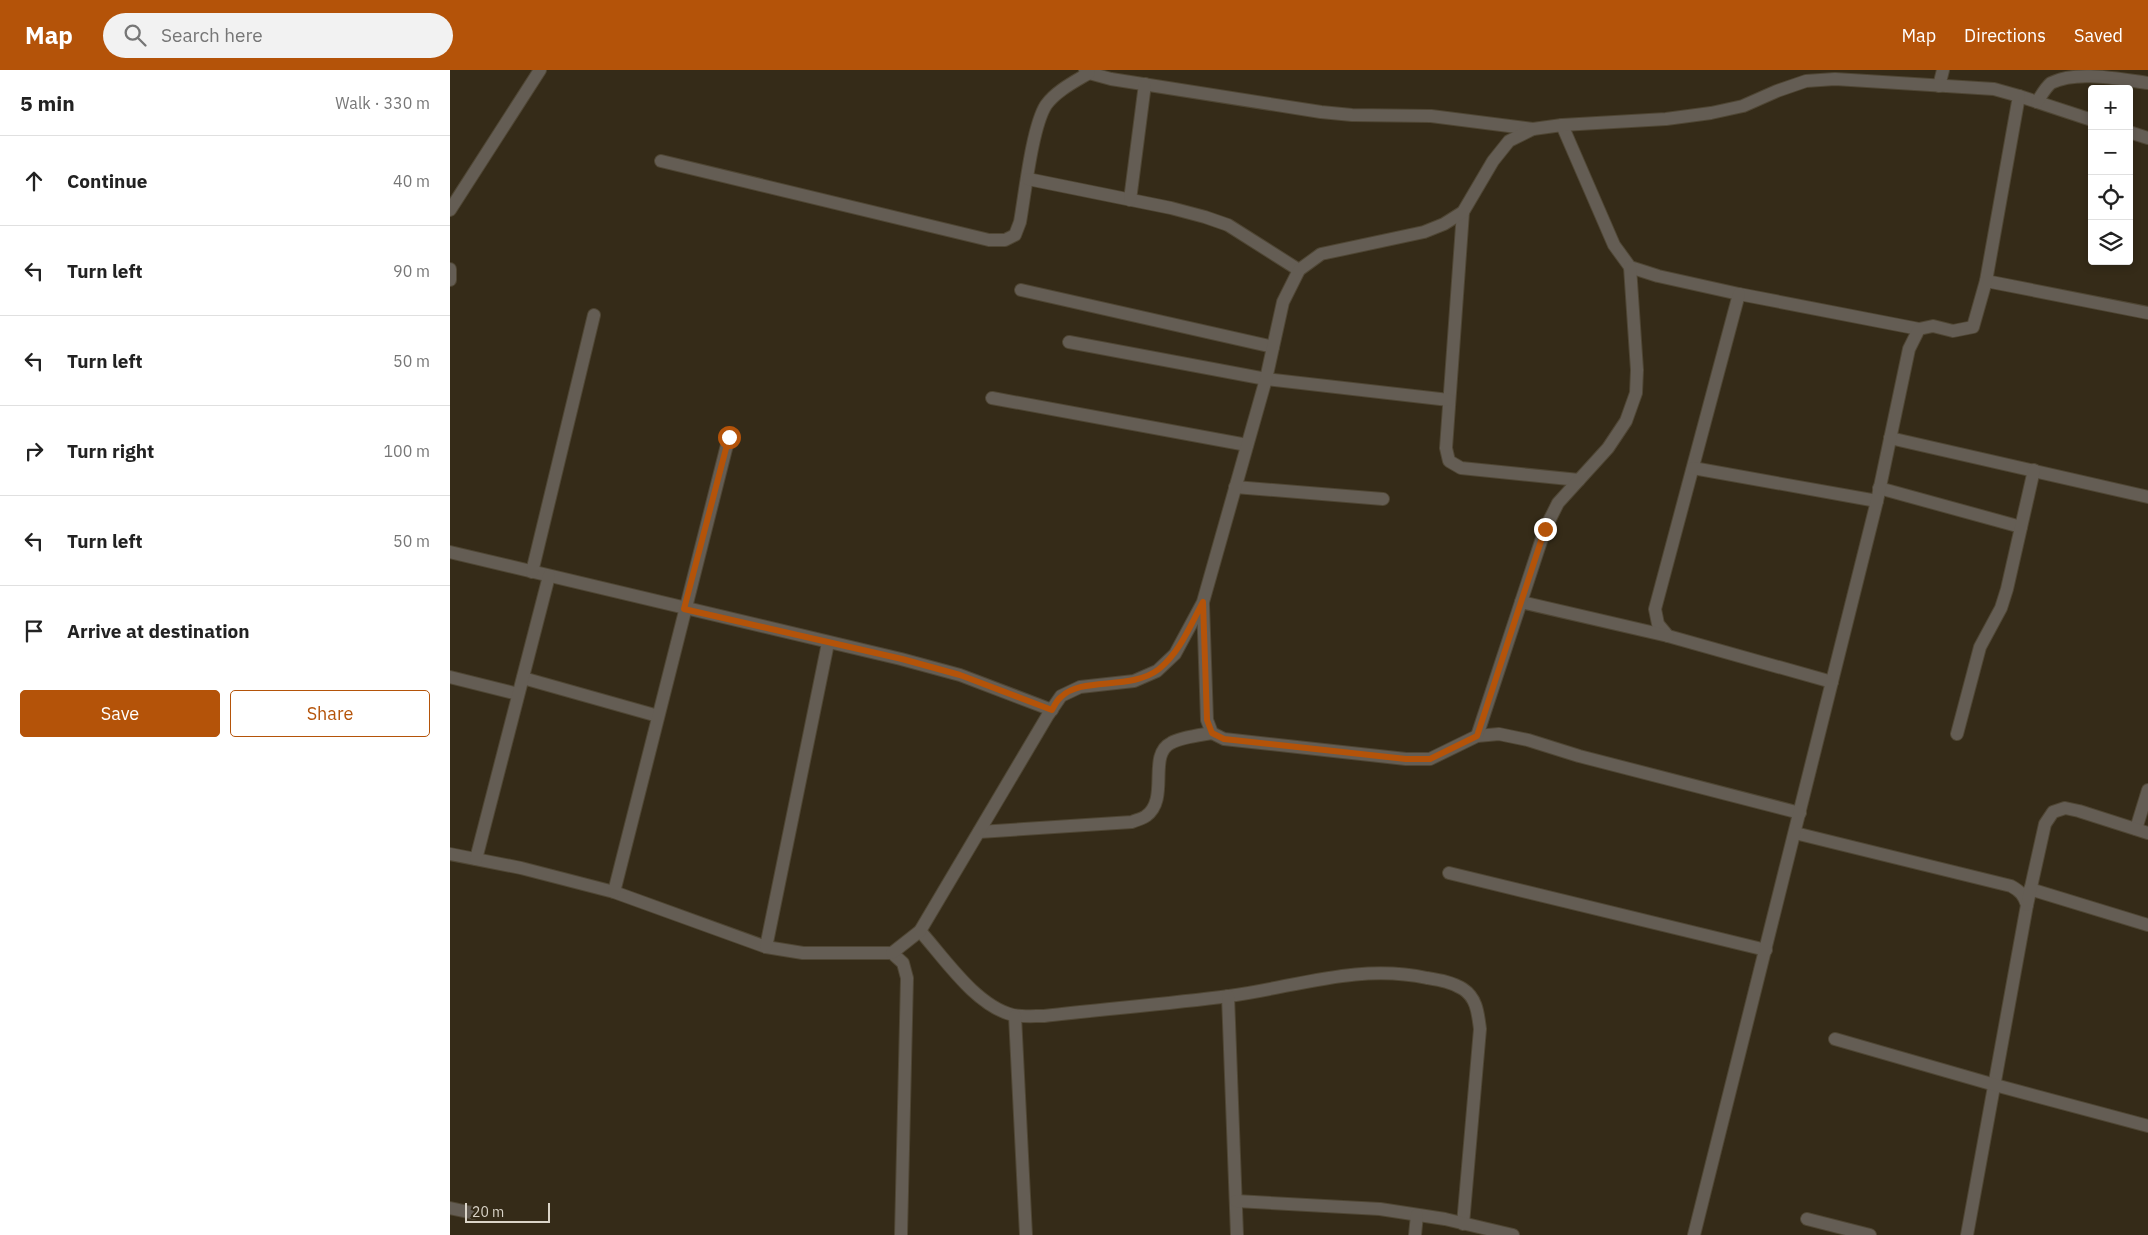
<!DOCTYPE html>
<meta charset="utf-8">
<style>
:root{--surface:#fff;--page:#f2f2f2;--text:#222;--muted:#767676;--line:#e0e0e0;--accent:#b45309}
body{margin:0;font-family:"IBM Plex Sans",sans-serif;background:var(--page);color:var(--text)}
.controls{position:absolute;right:15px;top:15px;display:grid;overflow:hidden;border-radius:5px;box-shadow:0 2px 8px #0003}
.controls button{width:45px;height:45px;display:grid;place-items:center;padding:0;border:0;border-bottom:1px solid var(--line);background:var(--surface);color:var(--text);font:25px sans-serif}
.scale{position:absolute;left:15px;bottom:12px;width:85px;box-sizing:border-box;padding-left:5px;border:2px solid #dad4c8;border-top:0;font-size:14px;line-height:18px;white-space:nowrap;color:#dad4c8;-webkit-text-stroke:4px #352b18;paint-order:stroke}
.stop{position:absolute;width:15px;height:15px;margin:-11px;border:4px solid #b45309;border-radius:50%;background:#fff}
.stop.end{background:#b45309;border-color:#fff;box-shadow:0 1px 5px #0008}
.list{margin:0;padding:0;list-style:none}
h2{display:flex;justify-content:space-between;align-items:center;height:65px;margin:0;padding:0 20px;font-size:21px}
h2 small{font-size:16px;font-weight:400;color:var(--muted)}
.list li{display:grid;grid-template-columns:32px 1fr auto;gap:15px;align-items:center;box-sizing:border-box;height:90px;padding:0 20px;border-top:1px solid var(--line)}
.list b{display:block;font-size:19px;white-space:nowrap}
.list em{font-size:16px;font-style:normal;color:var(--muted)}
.actions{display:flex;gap:10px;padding:15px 20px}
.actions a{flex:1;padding:11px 0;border:1px solid var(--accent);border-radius:5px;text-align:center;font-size:18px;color:var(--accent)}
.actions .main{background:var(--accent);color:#fff}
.icon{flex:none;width:28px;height:28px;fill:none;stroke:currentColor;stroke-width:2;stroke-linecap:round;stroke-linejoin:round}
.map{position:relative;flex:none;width:1698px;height:1165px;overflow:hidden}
header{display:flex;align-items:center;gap:30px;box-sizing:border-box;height:70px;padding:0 25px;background:var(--accent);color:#fff}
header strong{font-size:24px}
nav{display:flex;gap:28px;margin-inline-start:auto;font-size:18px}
.search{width:350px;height:45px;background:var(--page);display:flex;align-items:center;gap:12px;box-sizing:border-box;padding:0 18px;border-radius:28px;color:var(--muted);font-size:19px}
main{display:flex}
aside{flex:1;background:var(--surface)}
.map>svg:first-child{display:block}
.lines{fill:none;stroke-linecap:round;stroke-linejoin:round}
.minor-casing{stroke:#4f4634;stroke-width:14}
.minor{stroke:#645d54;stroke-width:12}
.route{stroke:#b45309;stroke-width:6}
</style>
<header>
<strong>Map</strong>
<div class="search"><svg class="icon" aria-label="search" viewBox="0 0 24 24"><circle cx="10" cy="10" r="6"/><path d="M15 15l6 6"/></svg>Search here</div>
<nav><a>Map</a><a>Directions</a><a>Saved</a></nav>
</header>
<main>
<aside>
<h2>5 min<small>Walk · 330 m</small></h2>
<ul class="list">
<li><svg class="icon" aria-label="ahead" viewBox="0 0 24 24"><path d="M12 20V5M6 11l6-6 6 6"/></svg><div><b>Continue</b></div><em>40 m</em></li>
<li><svg class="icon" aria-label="left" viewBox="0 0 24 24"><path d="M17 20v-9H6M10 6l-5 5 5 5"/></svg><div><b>Turn left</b></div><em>90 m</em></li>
<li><svg class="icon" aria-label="left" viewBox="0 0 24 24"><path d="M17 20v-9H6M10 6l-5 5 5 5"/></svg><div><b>Turn left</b></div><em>50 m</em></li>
<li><svg class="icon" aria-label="right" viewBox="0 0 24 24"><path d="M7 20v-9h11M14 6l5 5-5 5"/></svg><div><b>Turn right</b></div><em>100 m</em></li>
<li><svg class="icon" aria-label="left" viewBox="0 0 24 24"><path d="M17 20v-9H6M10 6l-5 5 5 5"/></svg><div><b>Turn left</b></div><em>50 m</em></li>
<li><svg class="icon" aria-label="arrive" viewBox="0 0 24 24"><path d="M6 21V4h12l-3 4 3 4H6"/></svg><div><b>Arrive at destination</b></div></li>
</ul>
<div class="actions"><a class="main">Save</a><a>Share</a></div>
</aside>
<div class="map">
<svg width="1698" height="1165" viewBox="0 0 1698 1165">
<rect width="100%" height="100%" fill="#352b18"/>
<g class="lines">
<defs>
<g id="minor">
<path d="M635,0L639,3L661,9L871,42L902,45L981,46L1083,59"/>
<path d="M1489,16L1493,0"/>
<path d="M1569,26L1642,50"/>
<path d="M1587,32C1591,26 1595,18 1601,13C1627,0 1668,9 1698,13"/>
<path d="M1112,55L1164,175L1180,197L1208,206L1289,224L1469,259"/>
<path d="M1679,62L1698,68"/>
<path d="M211,91L539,170H555L565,165L570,152C575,124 582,57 596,35C606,21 624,12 639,3"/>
<path d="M578,109L721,138L755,147L778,155L849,200"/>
<path d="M680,130L695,14"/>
<path d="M0,140L90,0"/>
<path d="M1013,142L996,378L999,391L1011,398L1129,410"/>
<path d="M0,199V210"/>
<path d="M1536,211L1698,243"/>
<path d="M571,220L823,277"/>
<path d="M1289,224L1205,539L1208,554L1218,566L1382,612"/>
<path d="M619,272L816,309L999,330"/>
<path d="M542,328L797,375"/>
<path d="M1440,368L1698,427"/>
<path d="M1243,398L1427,431"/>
<path d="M785,417L933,429"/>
<path d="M1429,418L1571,457"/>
<path d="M0,482L451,589L510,605L602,640"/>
<path d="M82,502L144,245"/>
<path d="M1071,532L1218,566"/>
<path d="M753,534L757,650L762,663L774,669L956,689H980L1027,666L1049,664L1078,670L1129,686L1350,743"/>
<path d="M0,607L68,624"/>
<path d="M73,608L208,646"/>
<path d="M1507,664L1530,577L1551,538L1557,519L1584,400"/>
<path d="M1027,666L1095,459L1108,433L1158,378L1176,351L1186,323L1187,300L1180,197"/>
<path d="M1686,759L1698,720"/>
<path d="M529,762L682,752C686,750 692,749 696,746C720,729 697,685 721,673C731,667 751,665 762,663"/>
<path d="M1345,763L1561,816C1570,821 1574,825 1577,835L1517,1165"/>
<path d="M0,784L71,798L164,822L316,877L353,883H442L453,893L457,908L451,1165"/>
<path d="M26,789L99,506"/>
<path d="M999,803L1316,880"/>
<path d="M1580,819L1698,855"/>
<path d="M164,822L279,367"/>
<path d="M1577,835L1595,754L1603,742L1615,738L1629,741L1698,763"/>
<path d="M470,861C495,889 526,936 563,945C573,947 584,946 594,946C655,939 717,934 779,926C846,917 909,893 977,908C989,910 1002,912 1013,919C1027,928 1028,944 1030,959L1013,1154"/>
<path d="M316,877L378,573"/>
<path d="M442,883L470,861L598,645L611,626L630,617L684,611L707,601L725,584L753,532L816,309L833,232L849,200L871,184L974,162L994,154L1013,142L1043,91L1059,71L1083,59L1112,55L1216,49L1261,43L1293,36L1327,21L1356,11L1385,9L1544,19L1569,26L1536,211L1523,257L1503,261L1483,256L1469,259L1459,279L1427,431L1244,1165"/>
<path d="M778,926L787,1165"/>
<path d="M565,946L576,1165"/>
<path d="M1385,969L1545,1015L1698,1056"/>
<path d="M786,1131L930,1139L995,1149L1063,1165"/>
<path d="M0,1138L23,1143"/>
<path d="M1357,1149L1420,1165"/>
<path d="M965,1165L967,1145"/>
</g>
</defs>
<!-- minor casing -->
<use href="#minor" class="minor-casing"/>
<!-- minor -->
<use href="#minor" class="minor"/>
</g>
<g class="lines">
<!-- route -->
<path class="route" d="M279,367L234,539L452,589L510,605L602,640C604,636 607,630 611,627C632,606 681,621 709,599C730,582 740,556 753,532L757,650L762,663L774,669L956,689H980L1027,666L1095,459"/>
</g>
</svg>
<div class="controls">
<button>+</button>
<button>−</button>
<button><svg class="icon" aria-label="locate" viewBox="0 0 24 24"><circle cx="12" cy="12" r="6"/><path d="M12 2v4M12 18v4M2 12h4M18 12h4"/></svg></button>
<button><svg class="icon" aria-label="layers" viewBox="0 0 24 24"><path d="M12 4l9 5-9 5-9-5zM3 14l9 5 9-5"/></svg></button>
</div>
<div class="scale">20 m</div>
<div class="stop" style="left:279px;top:367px"></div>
<div class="stop end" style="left:1095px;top:459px"></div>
</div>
</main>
